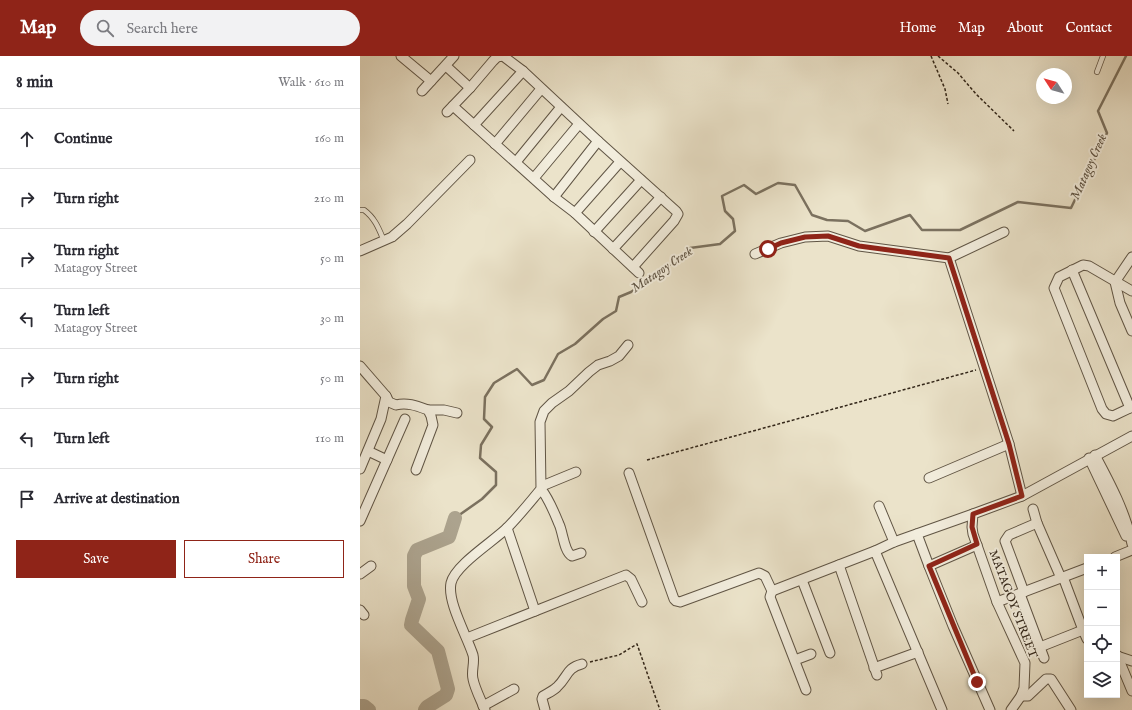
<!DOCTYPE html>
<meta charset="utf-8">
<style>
:root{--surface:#fff;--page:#f2f2f3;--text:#2b2b33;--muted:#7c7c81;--line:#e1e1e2;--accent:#8f2418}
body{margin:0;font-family:"IM FELL English",serif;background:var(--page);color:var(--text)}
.controls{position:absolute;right:12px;bottom:12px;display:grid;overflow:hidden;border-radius:0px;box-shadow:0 4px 16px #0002}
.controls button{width:36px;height:36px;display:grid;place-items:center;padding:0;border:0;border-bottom:1px solid var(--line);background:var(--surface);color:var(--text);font:20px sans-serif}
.compass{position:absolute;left:676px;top:12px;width:36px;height:36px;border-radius:50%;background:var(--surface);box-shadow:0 4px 16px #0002;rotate:306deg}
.stop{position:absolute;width:12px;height:12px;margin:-9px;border:3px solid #8f2418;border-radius:50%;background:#fff}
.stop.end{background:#8f2418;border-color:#fff;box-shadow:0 1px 4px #0008}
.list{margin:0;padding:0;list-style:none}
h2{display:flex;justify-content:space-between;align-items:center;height:52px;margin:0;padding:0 16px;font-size:17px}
h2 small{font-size:13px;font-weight:400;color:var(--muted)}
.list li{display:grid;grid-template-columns:26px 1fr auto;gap:12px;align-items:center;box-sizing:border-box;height:60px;padding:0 16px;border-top:1px solid var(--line)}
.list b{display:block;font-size:15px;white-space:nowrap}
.list p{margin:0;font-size:13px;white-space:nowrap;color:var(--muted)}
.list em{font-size:13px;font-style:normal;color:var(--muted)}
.actions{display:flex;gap:8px;padding:12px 16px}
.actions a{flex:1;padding:9px 0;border:1px solid var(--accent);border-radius:0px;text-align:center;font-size:14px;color:var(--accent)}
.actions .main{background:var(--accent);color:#fff}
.icon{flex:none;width:22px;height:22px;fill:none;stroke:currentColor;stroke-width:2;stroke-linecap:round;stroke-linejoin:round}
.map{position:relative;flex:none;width:772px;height:654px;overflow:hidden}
header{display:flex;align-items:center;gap:24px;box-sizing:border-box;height:56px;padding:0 20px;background:var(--accent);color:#fff}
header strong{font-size:19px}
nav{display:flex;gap:22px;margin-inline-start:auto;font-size:14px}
.search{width:280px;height:36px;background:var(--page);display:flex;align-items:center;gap:10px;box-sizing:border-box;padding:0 14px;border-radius:22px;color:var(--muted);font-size:15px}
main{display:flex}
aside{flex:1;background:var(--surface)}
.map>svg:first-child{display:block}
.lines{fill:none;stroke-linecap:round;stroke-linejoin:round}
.stream{stroke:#7b715f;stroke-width:2.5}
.river{stroke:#aca38e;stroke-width:14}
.lane-casing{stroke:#605545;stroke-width:6}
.street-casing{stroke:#605545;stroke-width:11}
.path{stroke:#322619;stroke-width:1.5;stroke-dasharray:3 2;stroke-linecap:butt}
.lane{stroke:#f2eddd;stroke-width:4.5}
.street{stroke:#f2eddd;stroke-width:9}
.route{stroke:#8f2418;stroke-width:5}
.labels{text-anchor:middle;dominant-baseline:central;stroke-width:4;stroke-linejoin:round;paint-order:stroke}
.street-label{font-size:12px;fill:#322619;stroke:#f2eddd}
.water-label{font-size:13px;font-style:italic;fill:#5d5242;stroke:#f2eddd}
</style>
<header>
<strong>Map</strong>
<div class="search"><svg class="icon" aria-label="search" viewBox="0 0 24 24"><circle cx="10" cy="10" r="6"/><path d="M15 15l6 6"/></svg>Search here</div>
<nav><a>Home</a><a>Map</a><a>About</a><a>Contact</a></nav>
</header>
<main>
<aside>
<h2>8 min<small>Walk · 610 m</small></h2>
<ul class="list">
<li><svg class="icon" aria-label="ahead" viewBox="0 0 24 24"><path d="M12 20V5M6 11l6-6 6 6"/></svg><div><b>Continue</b></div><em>160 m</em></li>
<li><svg class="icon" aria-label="right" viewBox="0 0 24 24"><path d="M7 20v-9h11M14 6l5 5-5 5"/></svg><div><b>Turn right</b></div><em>210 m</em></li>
<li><svg class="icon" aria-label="right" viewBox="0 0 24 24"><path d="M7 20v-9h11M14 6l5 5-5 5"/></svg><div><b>Turn right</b><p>Matagoy Street</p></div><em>50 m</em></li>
<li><svg class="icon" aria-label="left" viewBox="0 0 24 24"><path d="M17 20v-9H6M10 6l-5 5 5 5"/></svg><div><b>Turn left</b><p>Matagoy Street</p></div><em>30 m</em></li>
<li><svg class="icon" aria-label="right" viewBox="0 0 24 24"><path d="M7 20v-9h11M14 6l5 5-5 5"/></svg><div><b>Turn right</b></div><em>50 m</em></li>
<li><svg class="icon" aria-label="left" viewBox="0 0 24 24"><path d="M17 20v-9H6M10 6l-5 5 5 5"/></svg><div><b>Turn left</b></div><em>110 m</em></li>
<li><svg class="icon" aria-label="arrive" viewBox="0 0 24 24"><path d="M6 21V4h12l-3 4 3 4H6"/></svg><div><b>Arrive at destination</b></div></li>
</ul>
<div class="actions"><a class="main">Save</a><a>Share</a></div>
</aside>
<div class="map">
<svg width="772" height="654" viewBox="0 0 772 654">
<rect width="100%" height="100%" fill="#ebe3ca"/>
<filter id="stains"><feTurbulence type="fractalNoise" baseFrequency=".005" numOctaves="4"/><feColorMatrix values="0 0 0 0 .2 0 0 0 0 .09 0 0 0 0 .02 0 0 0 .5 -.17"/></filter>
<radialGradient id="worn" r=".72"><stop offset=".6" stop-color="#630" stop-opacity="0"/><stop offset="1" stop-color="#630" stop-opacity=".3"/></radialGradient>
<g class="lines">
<!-- stream -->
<path class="stream" d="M95,462L122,443L136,429V416L120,402L121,389L132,371L124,363L125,341L134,327L157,313L172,329L184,324L198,298L215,288L243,263L256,255L259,241L271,236L311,208L330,192L360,188L375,175L373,163L365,155L362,140L384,129L396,138L418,127L435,129L452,159L467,164L488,165L505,175L550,159L562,174H600L658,146L711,152L747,77L738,55L766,0"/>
<!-- river -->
<g class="river">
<path d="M0,650H4L9,654"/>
<path d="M65,654L67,651L86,639L88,633L78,595L51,569L52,564L59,543L54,530V500L57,494L89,481L95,462"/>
</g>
<defs>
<g id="lane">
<path d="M737,16L743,0"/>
<path d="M0,154H4C15,162 19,173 24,185"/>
</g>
<g id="street">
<path d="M41,0L71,25"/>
<path d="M143,0L163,15L238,85L316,155L318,158L314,165L273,211"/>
<path d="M86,10L110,32"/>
<path d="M62,35L94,0"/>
<path d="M93,50L194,141L215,157L279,217"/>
<path d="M87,56L110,32L133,5L137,1L142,0"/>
<path d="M114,69L163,15"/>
<path d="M135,88L181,33"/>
<path d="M156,106L201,51"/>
<path d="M174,122L219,68"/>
<path d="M194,141L238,85"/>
<path d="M215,157L260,106"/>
<path d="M234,176L281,124"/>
<path d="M253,193L301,141"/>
<path d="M0,195L32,181L47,168L110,104"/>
<path d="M395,198L421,187L445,181L468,180L499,190L589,202L644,176"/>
<path d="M772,201L755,226L760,247L772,275"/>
<path d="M589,202L649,388L662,440"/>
<path d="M712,214L770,352"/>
<path d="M772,235L729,210L723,209L699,221L694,232L742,353L746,358L753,360L772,351"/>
<path d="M0,310L26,340L21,363L0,413"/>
<path d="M26,340L29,346L36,349C47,346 57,350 68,354L71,360L73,369L56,414"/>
<path d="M68,354H84L97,357"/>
<path d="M8,395L27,404"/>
<path d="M735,399C750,427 766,457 772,488"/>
<path d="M729,402L766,480"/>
<path d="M269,417L314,543L316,545L320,546L399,517L405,520L412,535L515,495L582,654"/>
<path d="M569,422L649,388"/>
<path d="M182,430L216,416"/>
<path d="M181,433C189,443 194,456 199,468C203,476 204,496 212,500L221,497"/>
<path d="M519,450L534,486"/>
<path d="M673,453L677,467L701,522"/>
<path d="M0,465L45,363"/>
<path d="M147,472L175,555"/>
<path d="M557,478L569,510"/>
<path d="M617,489L569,510L593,570L630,654"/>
<path d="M515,495L534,486L613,458"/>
<path d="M755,501L772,494"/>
<path d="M479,509L517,619"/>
<path d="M0,518L11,510"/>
<path d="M703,521L723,574L727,583"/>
<path d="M442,524L470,597"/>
<path d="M412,535L410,541L446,634"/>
<path d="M664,536L645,485L649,479L677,467"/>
<path d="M660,538L684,602"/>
<path d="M637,546L727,512"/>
<path d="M0,554L4,559"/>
<path d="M107,582L266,519L271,523L282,546"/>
<path d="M680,591L723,574"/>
<path d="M757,599L772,635"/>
<path d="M757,600L772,605"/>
<path d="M435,604L451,598"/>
<path d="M514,612L558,596"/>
<path d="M661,640H668L686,623H691L711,654"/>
<path d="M123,650L154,633"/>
<path d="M125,654C121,644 115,633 113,623C111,615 115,607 113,599C107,580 87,546 91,527C95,509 134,485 147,472C159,460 170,446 181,433L180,366L184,355L192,347L209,335L229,316L238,309L250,305L259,300L268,289"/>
<path d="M185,654L182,643L183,640C188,637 193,635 197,631C208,621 206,612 222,608"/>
<path d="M651,654L661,640L664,632L665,607L637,546L613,478L612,471L613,458L662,440L772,380"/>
</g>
</defs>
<!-- lane casing -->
<use href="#lane" class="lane-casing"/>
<!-- street casing -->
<use href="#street" class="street-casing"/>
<!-- path -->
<g class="path">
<path d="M571,0L585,33L588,48"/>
<path d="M578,0L598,17L616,38L654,75"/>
<path d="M287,404L616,314"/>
<path d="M230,606L259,599L277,588L300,654"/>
</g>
<!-- lane -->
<use href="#lane" class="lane"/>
<!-- street -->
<use href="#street" class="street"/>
</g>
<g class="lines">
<!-- route -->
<path class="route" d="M408,193L421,187L445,181L468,180L499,190L589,202L649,388L662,440L613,458L612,471L617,488L569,510L617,626"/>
</g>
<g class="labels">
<!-- street labels -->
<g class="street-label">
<text transform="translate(653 548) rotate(69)">MATAGOY STREET</text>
</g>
<!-- water labels -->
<g class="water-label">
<text transform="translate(729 111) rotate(-66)">Matagoy Creek</text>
<text transform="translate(302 214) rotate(-34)">Matagoy Creek</text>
</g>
</g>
<rect width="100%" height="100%" filter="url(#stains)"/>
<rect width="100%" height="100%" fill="url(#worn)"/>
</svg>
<div class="controls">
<button>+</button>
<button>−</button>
<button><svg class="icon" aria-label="locate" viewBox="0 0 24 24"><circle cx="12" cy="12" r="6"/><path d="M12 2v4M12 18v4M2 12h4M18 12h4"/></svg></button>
<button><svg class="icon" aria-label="layers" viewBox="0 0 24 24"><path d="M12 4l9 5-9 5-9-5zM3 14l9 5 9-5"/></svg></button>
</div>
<svg class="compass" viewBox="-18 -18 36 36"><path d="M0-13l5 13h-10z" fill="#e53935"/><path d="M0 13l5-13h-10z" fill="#7c7c81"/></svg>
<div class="stop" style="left:408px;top:193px"></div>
<div class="stop end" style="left:617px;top:626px"></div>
</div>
</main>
